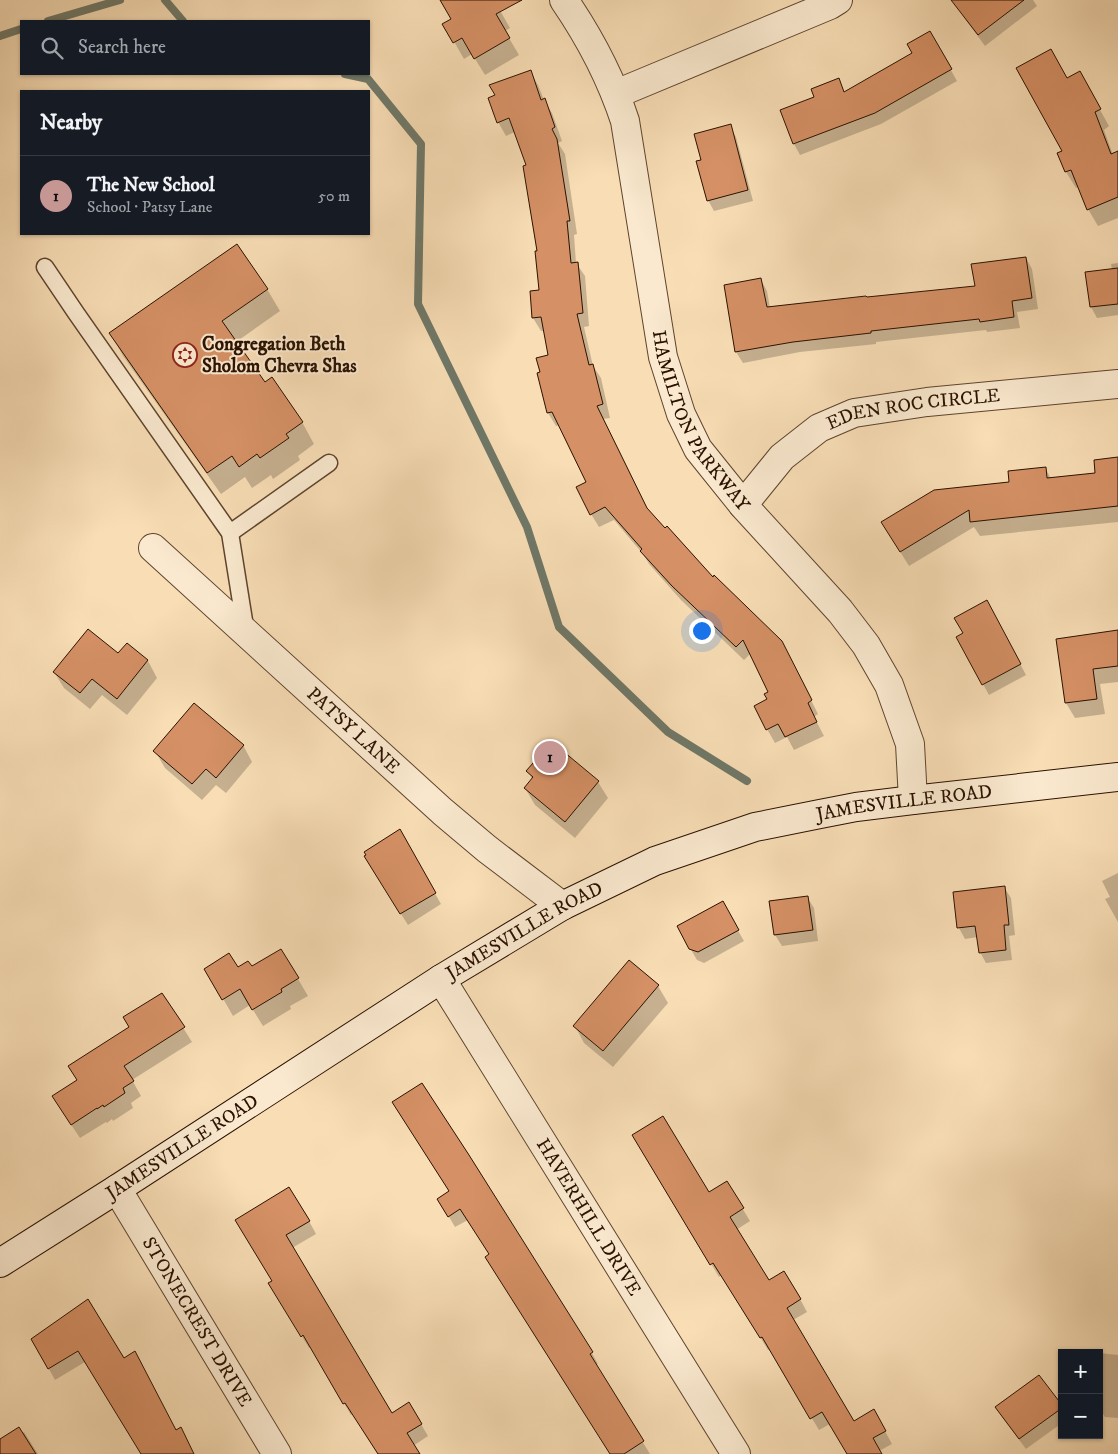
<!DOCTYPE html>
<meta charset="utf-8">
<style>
:root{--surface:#171b24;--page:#20242c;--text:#f1f3f6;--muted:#9ea1a6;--line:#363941;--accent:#c59692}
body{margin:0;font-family:"IM FELL DW Pica",serif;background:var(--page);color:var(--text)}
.controls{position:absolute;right:15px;bottom:15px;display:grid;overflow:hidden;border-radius:0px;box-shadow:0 1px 4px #0004}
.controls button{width:45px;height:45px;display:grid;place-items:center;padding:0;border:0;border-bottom:1px solid var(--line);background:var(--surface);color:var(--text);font:25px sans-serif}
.you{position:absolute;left:701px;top:630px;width:18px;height:18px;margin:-12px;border:4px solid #fff;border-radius:50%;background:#1a73e8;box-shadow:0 0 0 8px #1a73e833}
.badge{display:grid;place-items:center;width:32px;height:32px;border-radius:50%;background:var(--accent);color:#111;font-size:16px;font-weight:700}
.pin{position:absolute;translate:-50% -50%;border:2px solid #fff;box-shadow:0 1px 5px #0006}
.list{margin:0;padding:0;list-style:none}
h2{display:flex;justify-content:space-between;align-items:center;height:65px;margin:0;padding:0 20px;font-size:21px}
h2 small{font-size:16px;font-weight:400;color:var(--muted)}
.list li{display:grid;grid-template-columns:32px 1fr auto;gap:15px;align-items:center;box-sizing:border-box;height:80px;padding:0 20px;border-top:1px solid var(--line)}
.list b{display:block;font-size:19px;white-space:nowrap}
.list p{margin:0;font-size:16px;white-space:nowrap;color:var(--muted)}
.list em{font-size:16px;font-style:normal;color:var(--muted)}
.icon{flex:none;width:28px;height:28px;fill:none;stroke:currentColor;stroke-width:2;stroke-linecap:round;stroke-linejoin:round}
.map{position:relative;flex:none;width:1118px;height:1454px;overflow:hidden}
.search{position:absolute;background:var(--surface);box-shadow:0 1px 4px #0004;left:20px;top:20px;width:350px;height:55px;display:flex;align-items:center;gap:12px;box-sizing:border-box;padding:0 18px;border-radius:0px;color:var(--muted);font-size:19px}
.panel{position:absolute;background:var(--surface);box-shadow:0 1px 4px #0004;left:20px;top:90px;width:350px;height:145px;border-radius:0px}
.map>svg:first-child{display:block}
.shadow{fill:#0003}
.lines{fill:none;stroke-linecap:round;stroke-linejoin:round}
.stream{stroke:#6f7868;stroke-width:8}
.building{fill:#d59065;stroke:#2a1100}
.lane-casing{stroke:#5e442d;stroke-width:19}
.street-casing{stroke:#5e442d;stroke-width:30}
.secondary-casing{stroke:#2a1100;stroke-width:30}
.lane{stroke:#fae9cf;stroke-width:16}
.street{stroke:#fae9cf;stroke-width:28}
.secondary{stroke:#fae9cf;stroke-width:28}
.labels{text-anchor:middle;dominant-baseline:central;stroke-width:4;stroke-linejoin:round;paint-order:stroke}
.poi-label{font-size:19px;font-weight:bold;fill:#2a1100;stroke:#fae9cf;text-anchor:start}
.street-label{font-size:19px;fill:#2a1100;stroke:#fae9cf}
</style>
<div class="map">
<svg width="1118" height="1454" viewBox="0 0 1118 1454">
<rect width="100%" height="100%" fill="#f8ddb5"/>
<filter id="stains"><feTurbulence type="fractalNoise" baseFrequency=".004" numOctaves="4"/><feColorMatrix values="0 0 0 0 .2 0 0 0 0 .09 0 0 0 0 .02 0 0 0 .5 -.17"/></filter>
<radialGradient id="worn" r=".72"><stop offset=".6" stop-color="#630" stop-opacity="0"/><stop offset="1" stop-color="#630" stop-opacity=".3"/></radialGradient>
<!-- shadow -->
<g class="shadow">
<path d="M442,0H494L510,28L505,31L519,55L485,75L472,54L464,59L444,24L452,19Z"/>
<path d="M964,0H1033L1037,6L985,46L963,16L957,5Z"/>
<path d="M930,33L957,81L881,124L800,155L794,144L782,111L816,98L838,80L845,93L914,53Z"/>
<path d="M530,71L538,85L544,100L552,113L562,141L558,143L565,154L577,234L574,235L576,263L585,276L589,326L584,327L593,366L601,378L610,418L603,419L649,512L712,579L782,642L818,714L814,717L824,736L794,750L787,737L775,743L767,729L770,692L751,653L744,660L681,600L649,564L643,554L614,520L599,527L591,514L588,482L560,425L556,426L548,413L538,374L541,373L550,356L545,331H541L533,318L540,291L539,252L528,166L515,132L506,136L498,122L497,96Z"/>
<path d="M1079,72L1109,126L1104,130L1113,155L1118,153V218L1098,226L1088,209L1079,187L1076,188L1066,172L1064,151L1067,79Z"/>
<path d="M730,126L736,137L753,201L714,211L708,200L703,160Z"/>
<path d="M1026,258L1032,269L1038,309L1017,312L1020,328L987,332L986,330L876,342V344L800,352L743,363L736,352L761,280L767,291L770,308L976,287Z"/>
<path d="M1118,263V315L1097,318L1091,307L1112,270L1111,264Z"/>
<path d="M267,289L280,311L236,342L264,384L302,422L314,444L298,456L300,460L273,479L271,475L252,488L245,477L221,494L123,356L111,334Z"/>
<path d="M1118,459V522L980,536L974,527L909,566L891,537L1010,483L1046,469L1051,479L1097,474Z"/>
<path d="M993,613L1026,675L989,695L983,684Z"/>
<path d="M1118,631V682L1100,684L1105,714L1075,718L1066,703L1057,640Z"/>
<path d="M127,644L148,661L157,678L127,715L102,695L90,709L64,688L54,672L118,655Z"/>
<path d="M243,745L252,762L226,793L216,785L202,800L165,768L155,751Z"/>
<path d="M558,748L598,782L608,798L575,838L535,805L525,788L532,779L528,771L548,761Z"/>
<path d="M399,831L441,904L408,925L372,868L367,856Z"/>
<path d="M1118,873V922L1105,899L1110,897L1102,881Z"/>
<path d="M1004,887L1011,898L1015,935L1009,936L1012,960L986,963L980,952L978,937L965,939L959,928L954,893Z"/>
<path d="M807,897L814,908L818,941L782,946L775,935L771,902Z"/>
<path d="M722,903L744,941L704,963L697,960L690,948Z"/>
<path d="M281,950L308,996L290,1006L291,1009L263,1026L250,1005L233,1016L206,969L251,968Z"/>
<path d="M658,986L668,1003L613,1067L584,1043L575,1026Z"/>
<path d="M162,994L192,1042L132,1080L141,1096L131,1103L133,1108L113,1121L112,1119L107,1123L106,1122L80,1138L62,1111L78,1081Z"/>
<path d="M634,1135L709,1194L727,1183L750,1221L736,1230L769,1282L800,1299L807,1312L793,1320L854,1422L874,1411L892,1444L879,1451L881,1454H848L830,1424L819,1430L770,1349L768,1350L722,1275L719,1277Z"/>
<path d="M468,1156L592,1353L598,1364L596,1365L650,1454H612L567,1384L566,1385L493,1268L490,1255L468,1220L455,1227L445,1210L450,1192Z"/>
<path d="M309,1221L316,1234L292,1248L392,1415L421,1424L428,1436L413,1446L419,1454H378L353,1414L351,1415L311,1347L309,1348L277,1296L274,1281L244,1233Z"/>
<path d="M33,1340L124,1360L194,1454H146L85,1362L55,1380Z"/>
<path d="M1099,1353L1118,1355V1418L1105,1417L1099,1407Z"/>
<path d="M997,1407L1062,1408V1423L1026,1449L1003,1418Z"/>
<path d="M24,1432L38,1454H3L0,1450V1441Z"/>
</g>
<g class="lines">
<!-- stream -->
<g class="stream">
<path d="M165,0L183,21"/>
<path d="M48,21L120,0"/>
<path d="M0,36L21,29"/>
<path d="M345,74L368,79L421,144L418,304L527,527L559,627L668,732L747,781"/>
</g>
</g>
<!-- building -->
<g class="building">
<path d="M440,0H522L496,14L510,38L474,59L462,38L453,43L442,24L451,19Z"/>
<path d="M951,0H1024L978,35Z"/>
<path d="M930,31L952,69L875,113L793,144L780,110L814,97L811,89L839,78L844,92L912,53L907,44Z"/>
<path d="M1051,49L1067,78L1080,71L1101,109L1095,112L1111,154L1118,151V197L1087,210L1071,170L1065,172L1057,153L1062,151L1016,68Z"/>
<path d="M531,70L541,100L545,98L555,127L552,129L557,139L570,221H567L571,263L578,262L583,313L577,314L589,365L593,364L603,404L597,406L647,508L665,528L667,526L713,577L714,575L782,641L812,700L808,703L817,722L785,737L778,724L766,730L754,706L767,699L764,694L768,692L743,640L736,647L672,586L640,551L642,549L605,507L590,515L576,487L586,482L552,412L547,413L537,373L540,372L536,358L548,355L541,317L532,318L530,291L539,290L535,251H537L523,166L526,165L509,118L497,123L488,98L495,95L489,85Z"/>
<path d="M731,124L748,190L707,201L696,161L701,160L694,134Z"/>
<path d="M237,244L268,289L222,321L265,382L272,377L303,422L286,434L289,438L260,458L257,454L239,467L232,456L207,473L109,333Z"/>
<path d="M1026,257L1032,298L1012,301L1014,317L980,322L979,319L871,331V333L793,342L735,352L724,285L761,278L767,307L866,296L867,297L975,286L971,264Z"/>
<path d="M1118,268V304L1090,307L1085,272Z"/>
<path d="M1118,457V506L970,522L969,510L900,552L881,522L934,490L1009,482L1008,471L1046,467L1047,478L1095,473L1094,460Z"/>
<path d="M987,600L1021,664L982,685L956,637L963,633L954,618Z"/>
<path d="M88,629L118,653L127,643L148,660L117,699L92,679L80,693L53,672Z"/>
<path d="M1118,630V666L1093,669L1097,699L1065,703L1056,639Z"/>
<path d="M194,703L244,745L216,778L206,769L192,784L153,751Z"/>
<path d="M558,747L599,781L565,822L524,788L533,777L526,771L541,754L548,759Z"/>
<path d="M400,829L436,893L400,914L364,856L366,855L364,852Z"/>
<path d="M1005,886L1009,925H1004L1006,950L979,953L975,926L957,928L953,892Z"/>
<path d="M808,896L813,930L774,935L769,901Z"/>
<path d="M723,901L739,930L698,952L689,949L677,926Z"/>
<path d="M281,949L299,978L281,989L282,992L252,1010L240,989L222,1000L204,969L229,953L238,967L248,961L252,966Z"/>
<path d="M629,960L659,985L603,1051L573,1026Z"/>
<path d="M162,993L185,1027L124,1066L134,1081L123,1088L125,1093L104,1107L103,1105L97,1109V1108L71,1125L52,1096L77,1080L68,1066L129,1027L123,1017Z"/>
<path d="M422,1083L469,1155L593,1352L590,1354L644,1441L624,1454H610L485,1257L489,1254L460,1209L448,1217L437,1199L449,1191L392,1102Z"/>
<path d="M663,1116L709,1192L727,1181L744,1208L730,1217L769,1280L784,1271L801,1299L787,1308L854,1421L874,1409L886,1431L873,1438L882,1454H847L822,1412L810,1419L762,1337L760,1338L713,1263L710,1265L632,1135Z"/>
<path d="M289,1187L310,1221L286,1235L392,1413L409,1402L422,1424L407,1433L420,1454H378L345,1403L343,1404L303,1335L301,1337L268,1283L272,1281L235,1220Z"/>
<path d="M88,1299L124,1358L135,1351L176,1430L181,1427L194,1454H141L78,1351L48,1369L31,1339Z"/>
<path d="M1039,1375L1062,1405V1408L1019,1439L995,1407Z"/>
<path d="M19,1427L36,1454H0V1439Z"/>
</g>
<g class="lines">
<defs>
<g id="lane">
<path d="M45,267L76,313L230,533L246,633"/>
<path d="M230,533L329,463"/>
</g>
<g id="street">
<path id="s1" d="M564,0C590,38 611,78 625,121L663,357L681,414L698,449L743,505L840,611L866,645L889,685L910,744L913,800"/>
<path d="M616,94L830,5L838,0"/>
<path id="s2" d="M743,505L782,457L819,428L854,413L927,402L1118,384"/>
<path id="s3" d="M153,548L443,812L487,849L562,906"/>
<path id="s4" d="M441,979L736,1454"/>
<path id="s5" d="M117,1189L277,1454"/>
</g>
<g id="secondary">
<path id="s6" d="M0,1263L117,1189L441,979L562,906L655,861L755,827L820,814L856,807L913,800L1118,777"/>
</g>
</defs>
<!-- lane casing -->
<use href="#lane" class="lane-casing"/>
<!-- street casing -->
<use href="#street" class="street-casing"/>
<!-- secondary casing -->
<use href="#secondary" class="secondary-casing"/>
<!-- lane -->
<use href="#lane" class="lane"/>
<!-- street -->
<use href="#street" class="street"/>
<!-- secondary -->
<use href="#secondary" class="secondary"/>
</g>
<!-- icons -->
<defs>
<symbol id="synagogue-ring" viewBox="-11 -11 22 22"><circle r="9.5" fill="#fae9cf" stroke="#8f2418" stroke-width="1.5"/><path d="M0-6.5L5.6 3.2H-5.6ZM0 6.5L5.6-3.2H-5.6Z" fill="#8f2418"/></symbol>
</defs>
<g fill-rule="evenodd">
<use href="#synagogue-ring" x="171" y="341" width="28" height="28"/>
</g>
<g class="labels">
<!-- poi labels -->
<g class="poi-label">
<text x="202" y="344">Congregation Beth<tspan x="202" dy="22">Sholom Chevra Shas</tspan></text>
</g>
<!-- street labels -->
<g class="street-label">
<text stroke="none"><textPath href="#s2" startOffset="206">EDEN ROC CIRCLE</textPath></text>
<text stroke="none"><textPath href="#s1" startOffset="449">HAMILTON PARKWAY</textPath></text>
<text stroke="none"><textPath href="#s3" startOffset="271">PATSY LANE</textPath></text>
<text stroke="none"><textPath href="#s6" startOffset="1026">JAMESVILLE ROAD</textPath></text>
<text stroke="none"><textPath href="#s6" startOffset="621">JAMESVILLE ROAD</textPath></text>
<text stroke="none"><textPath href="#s6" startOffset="216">JAMESVILLE ROAD</textPath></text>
<text stroke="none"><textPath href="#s4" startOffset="280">HAVERHILL DRIVE</textPath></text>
<text stroke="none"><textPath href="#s5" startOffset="155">STONECREST DRIVE</textPath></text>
</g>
</g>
<rect width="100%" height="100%" filter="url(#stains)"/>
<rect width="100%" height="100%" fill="url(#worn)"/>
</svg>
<div class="controls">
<button>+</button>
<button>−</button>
</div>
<div class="you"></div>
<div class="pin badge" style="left:550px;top:757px">1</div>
<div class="search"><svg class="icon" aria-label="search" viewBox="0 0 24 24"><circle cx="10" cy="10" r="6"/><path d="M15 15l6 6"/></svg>Search here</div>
<section class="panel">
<h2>Nearby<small></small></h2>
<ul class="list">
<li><span class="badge">1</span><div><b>The New School</b><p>School · Patsy Lane</p></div><em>50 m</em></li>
</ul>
</section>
</div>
